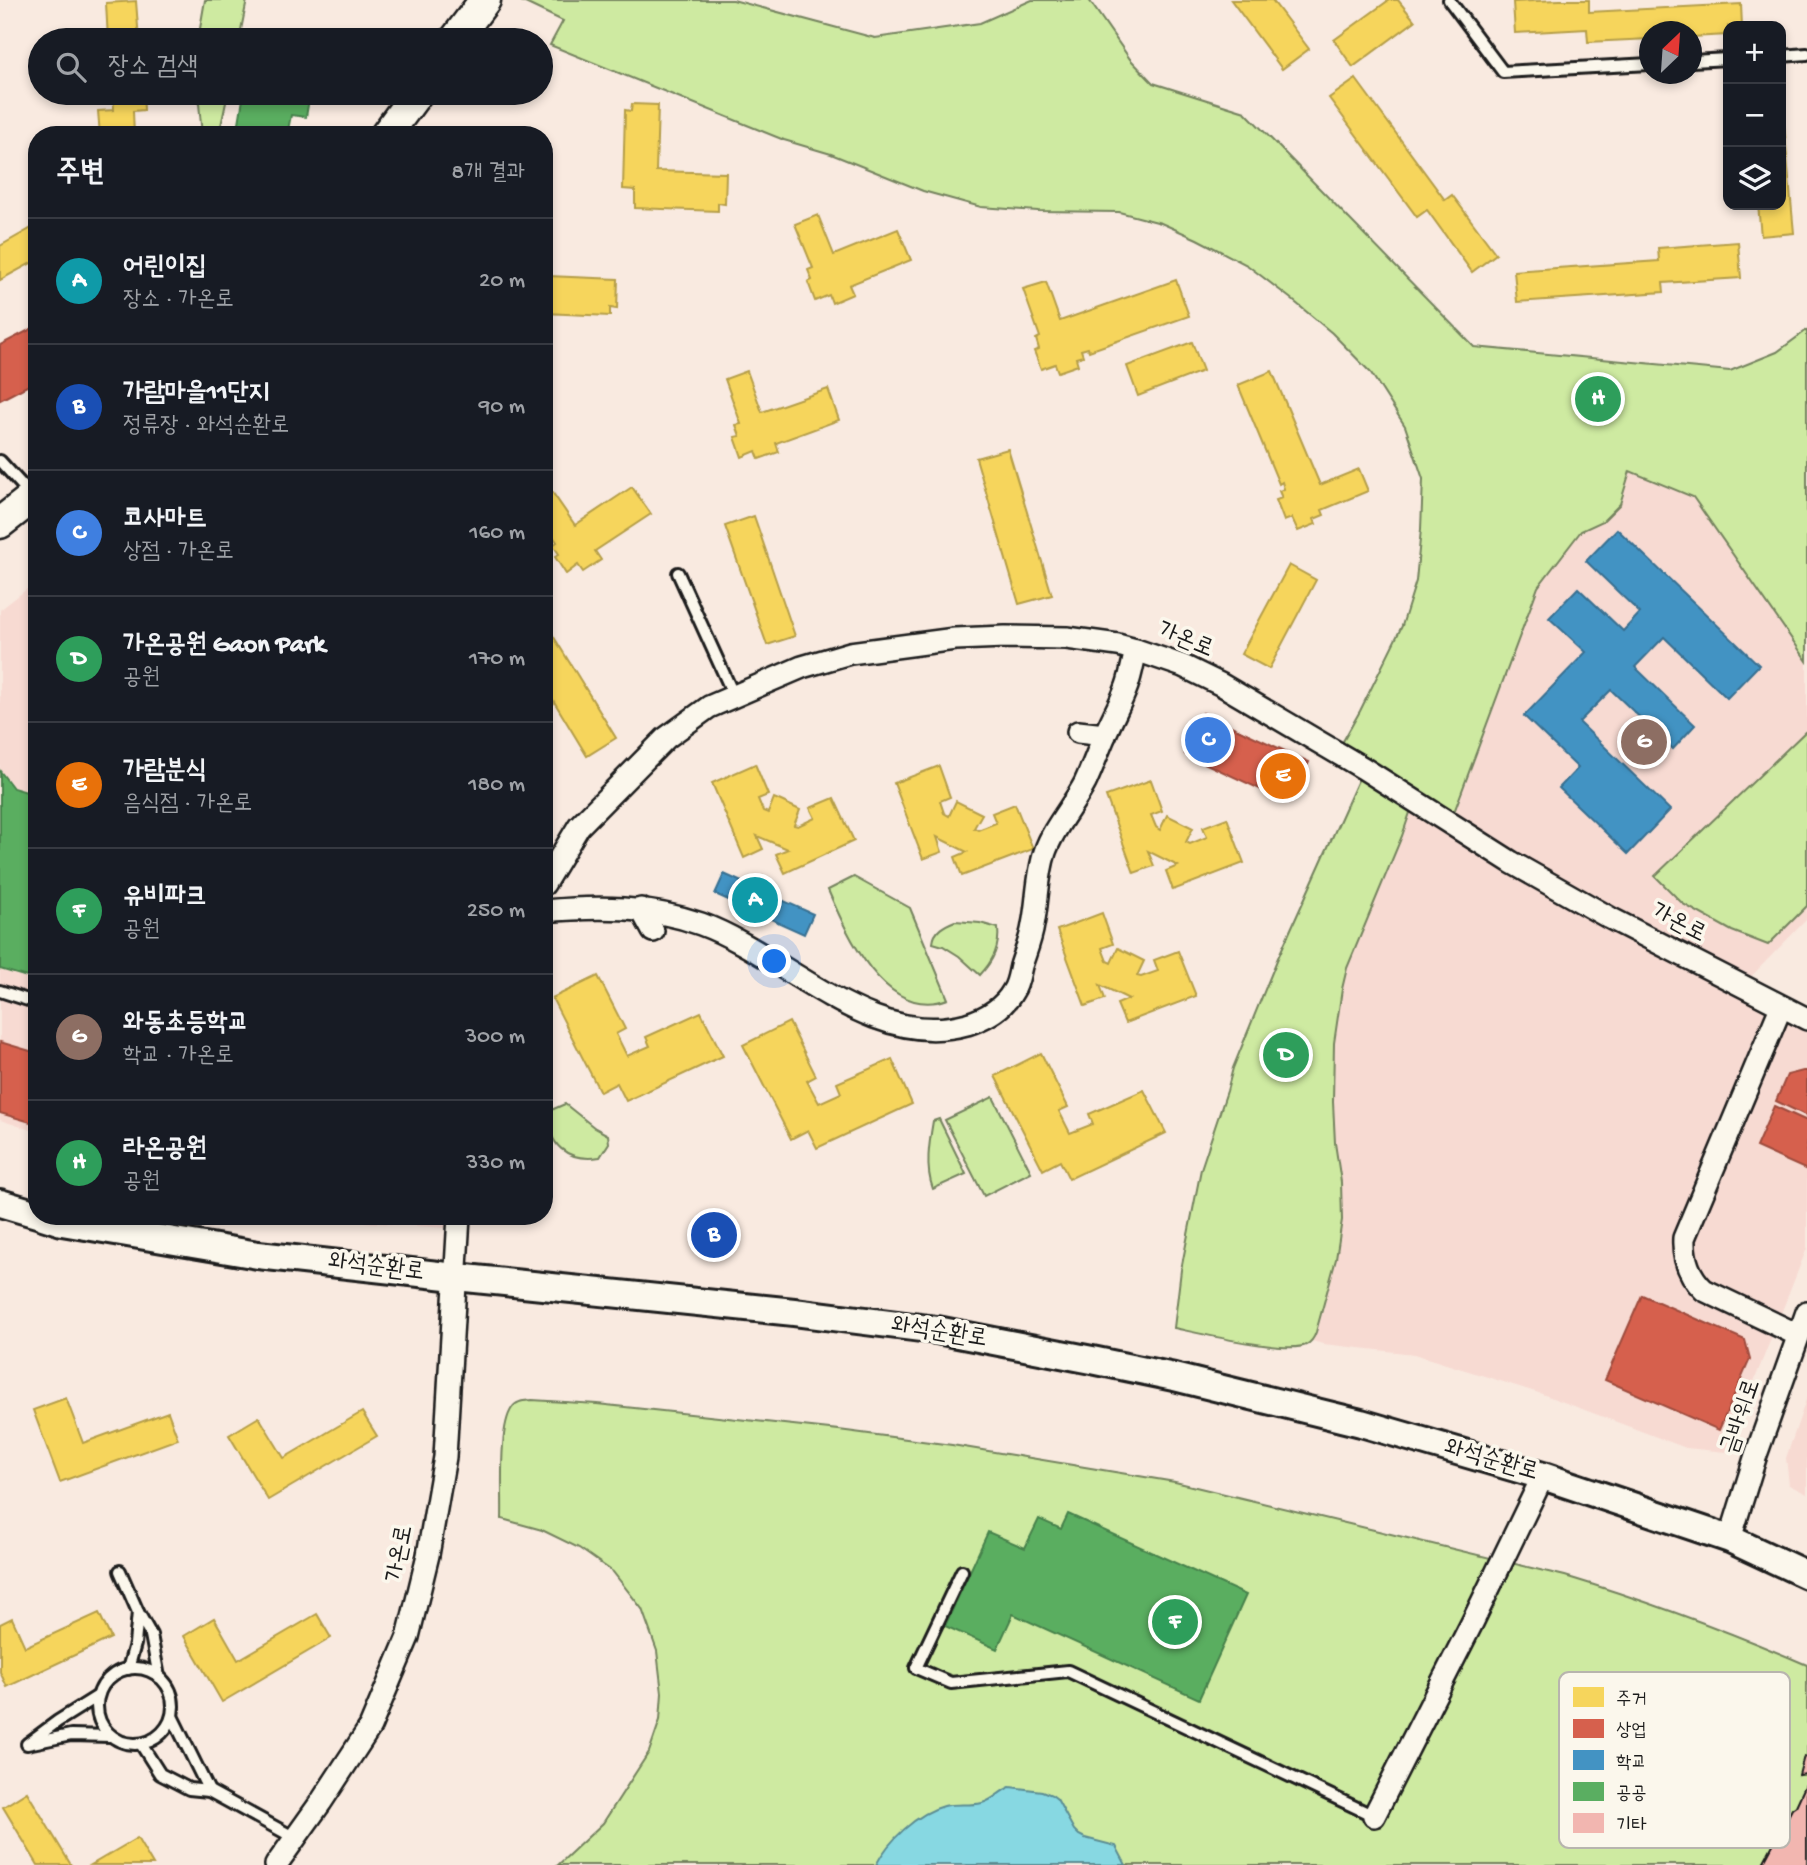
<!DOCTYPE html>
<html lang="ko">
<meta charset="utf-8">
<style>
:root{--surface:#171b24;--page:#20242c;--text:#f1f3f6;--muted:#9ea1a6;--line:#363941;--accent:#d1495b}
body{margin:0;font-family:"Gochi Hand","Poor Story",sans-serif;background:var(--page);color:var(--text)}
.controls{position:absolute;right:21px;top:21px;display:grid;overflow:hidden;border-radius:14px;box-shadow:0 4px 10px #0003}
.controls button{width:63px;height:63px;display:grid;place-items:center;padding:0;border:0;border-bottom:2px solid var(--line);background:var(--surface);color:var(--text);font:35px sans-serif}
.compass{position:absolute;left:1639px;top:21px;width:63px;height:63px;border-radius:50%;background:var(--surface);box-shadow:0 4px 10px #0003;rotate:25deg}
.you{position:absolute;left:775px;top:962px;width:24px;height:24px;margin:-18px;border:5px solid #fff;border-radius:50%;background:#1a73e8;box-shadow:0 0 0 10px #1a73e833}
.badge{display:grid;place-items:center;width:46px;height:46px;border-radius:50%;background:var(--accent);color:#fff;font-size:23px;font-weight:700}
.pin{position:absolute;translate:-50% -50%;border:4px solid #fff;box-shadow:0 2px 7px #0006}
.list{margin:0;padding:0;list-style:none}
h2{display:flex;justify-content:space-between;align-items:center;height:91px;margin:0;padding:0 28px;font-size:30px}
h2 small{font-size:23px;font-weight:400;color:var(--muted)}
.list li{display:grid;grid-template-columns:46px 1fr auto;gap:21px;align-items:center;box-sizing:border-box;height:126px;padding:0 28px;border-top:2px solid var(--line)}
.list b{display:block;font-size:26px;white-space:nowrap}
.list p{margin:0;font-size:23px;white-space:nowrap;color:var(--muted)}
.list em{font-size:23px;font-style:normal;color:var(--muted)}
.icon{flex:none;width:38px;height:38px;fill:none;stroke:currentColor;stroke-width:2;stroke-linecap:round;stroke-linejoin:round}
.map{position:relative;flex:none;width:1807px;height:1865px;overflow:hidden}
.search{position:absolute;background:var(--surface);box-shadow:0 4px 10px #0003;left:28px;top:28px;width:525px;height:77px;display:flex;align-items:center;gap:18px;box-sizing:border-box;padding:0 24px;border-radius:38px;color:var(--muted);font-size:26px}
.panel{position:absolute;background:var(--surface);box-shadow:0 4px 10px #0003;left:28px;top:126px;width:525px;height:1099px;border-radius:28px}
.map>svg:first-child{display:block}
.built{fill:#f7dad2}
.green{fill:#ceeaa1;stroke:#75835e;stroke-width:2}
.water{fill:#87d8e2;stroke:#5c8d93;stroke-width:2}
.homes{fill:#f6d55c;stroke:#b59e49;stroke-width:2}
.shops{fill:#d6604d;stroke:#9e4c3e;stroke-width:2}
.schools{fill:#4393c3;stroke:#376f91;stroke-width:2}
.public{fill:#5aae61;stroke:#47824c;stroke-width:2}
.building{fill:#f2b6b0;stroke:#1c1c1c;stroke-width:2}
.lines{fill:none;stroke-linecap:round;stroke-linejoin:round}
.service-casing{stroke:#1c1c1c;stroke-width:16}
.minor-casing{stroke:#1c1c1c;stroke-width:26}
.tertiary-casing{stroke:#1c1c1c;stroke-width:32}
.secondary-casing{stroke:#1c1c1c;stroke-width:35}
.service{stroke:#fbf7ec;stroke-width:10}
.minor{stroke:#fbf7ec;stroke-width:21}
.tertiary{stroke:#fbf7ec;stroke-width:26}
.secondary{stroke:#fbf7ec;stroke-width:30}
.labels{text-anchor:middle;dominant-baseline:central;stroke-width:7;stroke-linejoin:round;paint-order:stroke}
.street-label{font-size:24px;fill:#1c1c1c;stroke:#fbf7ec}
.key{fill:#fbf7ec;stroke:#b8b5ae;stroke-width:2}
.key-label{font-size:19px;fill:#1c1c1c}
</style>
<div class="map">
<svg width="1807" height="1865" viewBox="0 0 1807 1865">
<rect width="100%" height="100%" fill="#f9eae0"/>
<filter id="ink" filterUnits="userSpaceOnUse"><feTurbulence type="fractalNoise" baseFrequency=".0143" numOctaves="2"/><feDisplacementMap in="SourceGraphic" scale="14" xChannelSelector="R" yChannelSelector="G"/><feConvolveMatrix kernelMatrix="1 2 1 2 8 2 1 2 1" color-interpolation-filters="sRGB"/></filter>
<g filter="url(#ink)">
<!-- built -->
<g class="built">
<path d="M1629,471L1693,497L1807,661V919L1742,986L1807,1019V1248L1726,1452L1686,1448L1542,1394L1414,1354L1323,1344L1312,1341L1320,1322L1340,1240L1342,1220L1341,1182L1335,1143L1333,1102L1334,1043L1342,989L1347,968L1402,836L1414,801L1451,823L1538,587L1582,531L1603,520Z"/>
<path d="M37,581V1132L0,1120V610Z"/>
<path d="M284,1216H459L458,1229Z"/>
<path d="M1807,1397V1494L1789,1485L1786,1458Z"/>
</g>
<!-- green -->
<g class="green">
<path d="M205,0H247L239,40H198Z"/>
<path d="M519,0H733L875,38L980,23L1032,0H1089L1130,59L1153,83L1245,112L1474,347L1730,371L1777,352L1807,330V661L1693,497L1630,471L1620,504L1603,521L1581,531L1538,587L1450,823L1414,801L1402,836L1347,968L1342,989L1334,1043L1333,1102L1335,1143L1341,1182L1342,1220L1336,1259L1316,1332C1314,1338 1312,1342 1306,1345C1286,1354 1198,1333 1174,1328L1181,1270L1201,1169L1227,1091L1233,1068L1277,960L1363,769L1337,752L1360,711L1402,626L1416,581L1421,529L1423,479L1405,426L1371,373L1332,333L1290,298L1247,265L1197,239L1161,223L1119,212L1038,211L981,207L923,191L831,154L784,140L550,45L563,21Z"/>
<path d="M198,93H228L219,135H202Z"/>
<path d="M1805,732L1807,734V906L1768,945L1732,931L1683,904L1655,876Z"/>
<path d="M854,877L910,908L948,999C885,1022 847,934 828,890Z"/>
<path d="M955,921L980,923L998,928C1000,947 993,961 980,975L959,956L943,946L933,943C934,930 945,925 955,921Z"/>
<path d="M993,1097L1031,1172L984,1196L945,1120Z"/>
<path d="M565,1104L595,1128L608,1135L609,1143L600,1157C567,1162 546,1145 549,1111Z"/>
<path d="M939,1119L966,1174L933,1189C925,1168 929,1144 933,1121Z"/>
<path d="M532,1400L597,1404L839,1430L952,1445L1175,1482L1565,1576C1648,1601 1728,1631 1807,1665V1865H558L603,1823L649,1752L660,1720L662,1693L657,1651L642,1609L613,1572L579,1548L542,1530L502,1519C503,1493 498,1428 512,1408C516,1401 524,1401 532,1400Z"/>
</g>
<!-- water -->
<path class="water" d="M1010,1787L1042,1791L1052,1795L1057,1799L1074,1830L1079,1835L1085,1838L1116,1846L1126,1865H876C888,1841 917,1813 944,1806C956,1803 970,1806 982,1803C992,1801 1000,1791 1010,1787Z"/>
<!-- homes -->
<g class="homes">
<path d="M1231,0H1272L1309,49L1282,69Z"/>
<path d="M1389,0H1398L1415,21L1353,67L1334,40Z"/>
<path d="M1560,0H1589V12L1741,4L1742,26H1728V35L1692,37V32H1650V39L1588,42L1587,29L1515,33L1513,2Z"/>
<path d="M136,1L139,40H108L106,3Z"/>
<path d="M1356,79L1445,200L1452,195L1496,254L1472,272L1427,210L1417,217L1329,98Z"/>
<path d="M1781,91L1794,233L1761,236L1758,205H1781Z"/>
<path d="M113,93H143L144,110L133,111L134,135H100L98,111L114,110Z"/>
<path d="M632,104L658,105L656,171L726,173L725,204L718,203V211L635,208V190L623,189L625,110L631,111Z"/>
<path d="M544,210L550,211L548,276L618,279L617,309L610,308V316L544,313Z"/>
<path d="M818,215L834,255L898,229L911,260L849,285L853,294L832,303L829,295L815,301L808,282L812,280L808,270L813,268L795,224Z"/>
<path d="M37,225V260L0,280V246Z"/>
<path d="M1738,242L1741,278L1663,283L1664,292L1517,302L1514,271L1659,261L1658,248Z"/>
<path d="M1176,280L1189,316L1089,351L1088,348L1081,350L1083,356L1076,358L1078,365L1058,372L1055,364L1041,369L1034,351L1039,349L1036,339L1040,337L1023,289L1046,282L1060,321Z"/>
<path d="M1192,342L1203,371L1138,396L1127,366Z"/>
<path d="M747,371L762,412L828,389L839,420L776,443L779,452L759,459L756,451L742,457L735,437L740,436L736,425L741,424L725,379Z"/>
<path d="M1272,371L1320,485L1359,469L1368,491L1322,510L1324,515L1314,519L1316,524L1298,531L1292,518L1284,521L1276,500L1282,498L1279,491L1284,489L1282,482L1279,484L1238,385Z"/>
<path d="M1008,449L1052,595L1019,604L976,458Z"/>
<path d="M632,487L651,514L595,551L601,560L583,572L578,565L566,574L555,557L559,554L553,545L557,542L544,523V493L550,489L575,525Z"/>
<path d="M754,516L795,636L767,645L725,526Z"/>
<path d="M1289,565L1316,580L1269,669L1241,654Z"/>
<path d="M544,621L616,738L587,756L544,685Z"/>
<path d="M755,764L768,795L758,799L763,811L768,813L774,798L781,801L800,810L794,825L798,826L815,818L810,808L834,798L854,841L785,873L776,854L788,849L757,836L763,849L744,858L712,783Z"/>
<path d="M939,766L950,797L940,801L944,813L949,816L956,801L982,814L974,828L978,830L996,823L992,813L1015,804L1033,849L962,876L955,857L967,852L937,837L942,852L923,859L894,783Z"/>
<path d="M1151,780L1162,811L1151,815L1156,827L1160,830L1167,815L1193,828L1186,842L1190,844L1207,837L1203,827L1227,818L1244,863L1173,890L1166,871L1178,866L1148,851L1154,866L1134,873L1106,796Z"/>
<path d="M1102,913L1113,944L1102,948L1107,961L1111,963L1118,948L1144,961L1137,976L1141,977L1158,971L1154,960L1178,951L1196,996L1125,1023L1117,1004L1129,999L1100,985L1105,999L1085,1006L1057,930Z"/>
<path d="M598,976L625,1029L616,1034L627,1056L650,1046L646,1037L701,1012L723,1056L626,1101L617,1083L600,1092L552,998Z"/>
<path d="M789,1022L816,1076L807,1081L819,1103L841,1093L837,1083L892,1059L912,1104L817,1148L808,1130L791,1139L743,1045Z"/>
<path d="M1041,1053L1068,1107L1059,1111L1070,1133L1093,1124L1089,1114L1144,1090L1166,1133L1069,1179L1060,1161L1043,1170L995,1076Z"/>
<path d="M66,1398L83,1443L168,1412L178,1439L60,1482L33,1410Z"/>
<path d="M362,1412L377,1436L268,1500L229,1435L259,1417L284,1458Z"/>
<path d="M99,1613L111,1638L7,1687L0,1672V1624L12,1618L25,1647Z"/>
<path d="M317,1614L331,1638L222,1702L184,1636L214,1618L238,1660Z"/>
<path d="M27,1792L71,1865H38L3,1807Z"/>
<path d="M137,1838L153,1865H91Z"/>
</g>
<!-- shops -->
<g class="shops">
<path d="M37,326V381L0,400V345Z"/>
<path d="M1203,713L1309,762L1290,803L1185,754Z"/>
<path d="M0,1042L37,1053V1124L0,1113Z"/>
<path d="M1803,1071H1807V1116L1776,1101L1787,1075Z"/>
<path d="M1774,1106L1807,1121V1170L1756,1147Z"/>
<path d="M1642,1295L1745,1340L1750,1359L1719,1430L1605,1380Z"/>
</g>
<!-- schools -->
<g class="schools">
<path d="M1617,529L1759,665L1727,698L1664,637L1635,667L1695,725L1673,749L1611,690L1579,722L1670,810L1628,854L1559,788L1578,768L1524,716L1586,652L1549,618L1578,588L1623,631L1640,613L1586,561Z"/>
<path d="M724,874L813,914L804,934L715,894Z"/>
</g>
<!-- public -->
<g class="public">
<path d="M244,93H310L306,117L291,115L287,135H237Z"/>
<path d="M0,771L13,788L37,795V980L0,969Z"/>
<path d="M1068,1514L1246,1595L1199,1699L1013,1614L997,1649L945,1626L988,1532L1025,1548L1039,1519L1061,1529Z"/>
</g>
<!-- building -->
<g class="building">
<path d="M1804,1756L1807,1757V1774L1799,1775Z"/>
<path d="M1807,1782V1865H1762L1792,1809L1796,1806Z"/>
</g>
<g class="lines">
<defs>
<g id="service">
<path d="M1449,0L1503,72L1650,64"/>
<path d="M1781,56L1807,54"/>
<path d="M1692,61L1728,59"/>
<path d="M0,461L31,495"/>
<path d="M678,573L734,696"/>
<path d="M0,991L37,1003"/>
<path d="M120,1571L138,1612"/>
<path d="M962,1571L916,1668L951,1683L1068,1671L1374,1816"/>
<circle cx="135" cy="1706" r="38"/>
<path d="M128,1669L135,1644L138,1612L151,1635L159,1677"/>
<path d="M98,1696L58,1721L27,1744L71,1735L110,1736"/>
<path d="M172,1716L209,1791"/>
<path d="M141,1744L160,1774L189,1789L209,1791L295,1838"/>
</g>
<g id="minor">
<path d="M1078,732L1105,735"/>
<path d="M544,884L579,826L666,738L709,707L802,667L850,653L955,639L1005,637L1067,638L1118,645L1136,650L1183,666L1222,685L1363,768L1511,862L1610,918L1807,1019"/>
<path d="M641,909L653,931"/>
<path d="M544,911C597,906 651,906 701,924C786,955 871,1051 967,1024C986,1018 1003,1009 1013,991C1018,984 1019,974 1021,966C1025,953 1031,939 1033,925C1038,901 1037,876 1045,852C1053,828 1073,806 1085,783C1092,768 1098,751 1105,735C1112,718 1121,703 1127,686C1131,675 1133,662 1136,650"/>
<path d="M1781,1007L1684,1238C1683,1258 1689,1276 1704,1290L1798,1335"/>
<path d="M1730,1539L1756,1455L1807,1312"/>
<path d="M1374,1816L1473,1621L1543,1476"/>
<path d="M276,1865L321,1802L370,1727L408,1637L428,1555L445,1457L459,1216"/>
</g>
<g id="tertiary">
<path d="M0,1203L37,1214"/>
<path d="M43,1216L62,1222L258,1255L456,1277L794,1312L937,1330L1092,1360L1174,1377L1361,1423L1543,1476L1730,1539L1807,1575"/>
</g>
<g id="secondary">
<path d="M455,40L485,0"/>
<path d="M386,135L417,93"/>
<path d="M0,523L37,494"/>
</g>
</defs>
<!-- service casing -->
<use href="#service" class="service-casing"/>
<!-- minor casing -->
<use href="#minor" class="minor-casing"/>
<!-- tertiary casing -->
<use href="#tertiary" class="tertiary-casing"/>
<!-- secondary casing -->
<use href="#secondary" class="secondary-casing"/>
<!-- service -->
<use href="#service" class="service"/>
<!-- minor -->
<use href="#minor" class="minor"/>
<!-- tertiary -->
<use href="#tertiary" class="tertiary"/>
<!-- secondary -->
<use href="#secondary" class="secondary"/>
</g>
</g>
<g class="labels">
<!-- street labels -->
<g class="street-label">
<text transform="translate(1185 641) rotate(22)">가온로</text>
<text transform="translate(1678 924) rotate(27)">가온로</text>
<text transform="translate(376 1268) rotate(7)">와석순환로</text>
<text transform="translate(939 1333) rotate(9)">와석순환로</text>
<text transform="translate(1742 1417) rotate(-71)">금바위로</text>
<text transform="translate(1491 1461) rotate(16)">와석순환로</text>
<text transform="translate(401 1554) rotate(-79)">가온로</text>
</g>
</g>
<!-- legend -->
<rect x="1559" y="1672" width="231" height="176" rx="10" class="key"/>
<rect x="1573" y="1687" width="31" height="20" fill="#f6d55c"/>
<rect x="1573" y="1719" width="31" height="19" fill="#d6604d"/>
<rect x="1573" y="1750" width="31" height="20" fill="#4393c3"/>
<rect x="1573" y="1782" width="31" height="19" fill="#5aae61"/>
<rect x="1573" y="1813" width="31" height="20" fill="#f2b6b0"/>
<g class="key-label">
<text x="1616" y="1704">주거</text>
<text x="1616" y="1735">상업</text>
<text x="1616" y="1767">학교</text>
<text x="1616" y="1798">공공</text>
<text x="1616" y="1830">기타</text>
</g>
</svg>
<div class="controls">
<button>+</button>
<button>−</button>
<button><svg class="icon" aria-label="layers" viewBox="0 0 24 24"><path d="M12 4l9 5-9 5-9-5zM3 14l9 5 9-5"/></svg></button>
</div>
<svg class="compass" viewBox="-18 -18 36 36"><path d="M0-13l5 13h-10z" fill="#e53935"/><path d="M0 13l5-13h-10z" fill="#9ea1a6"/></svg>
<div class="you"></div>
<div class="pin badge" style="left:755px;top:900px;background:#0f9aa8">A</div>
<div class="pin badge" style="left:714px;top:1235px;background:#1a4fb4">B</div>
<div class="pin badge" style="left:1208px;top:740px;background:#3f7fe0">C</div>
<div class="pin badge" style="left:1286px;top:1055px;background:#2e9e5b">D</div>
<div class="pin badge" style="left:1283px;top:776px;background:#e8710a">E</div>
<div class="pin badge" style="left:1175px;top:1622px;background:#2e9e5b">F</div>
<div class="pin badge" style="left:1644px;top:742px;background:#8d6e63">G</div>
<div class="pin badge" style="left:1598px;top:399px;background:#2e9e5b">H</div>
<div class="search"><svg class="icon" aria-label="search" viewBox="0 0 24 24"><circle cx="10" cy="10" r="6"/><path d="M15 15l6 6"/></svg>장소 검색</div>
<section class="panel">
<h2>주변<small>8개 결과</small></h2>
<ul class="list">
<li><span class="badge" style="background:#0f9aa8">A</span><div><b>어린이집</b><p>장소 · 가온로</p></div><em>20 m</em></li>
<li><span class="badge" style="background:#1a4fb4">B</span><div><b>가람마을11단지</b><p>정류장 · 와석순환로</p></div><em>90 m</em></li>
<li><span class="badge" style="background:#3f7fe0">C</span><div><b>코사마트</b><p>상점 · 가온로</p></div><em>160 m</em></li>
<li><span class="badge" style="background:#2e9e5b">D</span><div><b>가온공원 Gaon Park</b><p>공원</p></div><em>170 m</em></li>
<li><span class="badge" style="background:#e8710a">E</span><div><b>가람분식</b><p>음식점 · 가온로</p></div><em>180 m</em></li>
<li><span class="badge" style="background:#2e9e5b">F</span><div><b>유비파크</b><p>공원</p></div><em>250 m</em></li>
<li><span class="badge" style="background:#8d6e63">G</span><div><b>와동초등학교</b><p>학교 · 가온로</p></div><em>300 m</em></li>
<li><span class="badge" style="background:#2e9e5b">H</span><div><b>라온공원</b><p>공원</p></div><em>330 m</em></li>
</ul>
</section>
</div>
